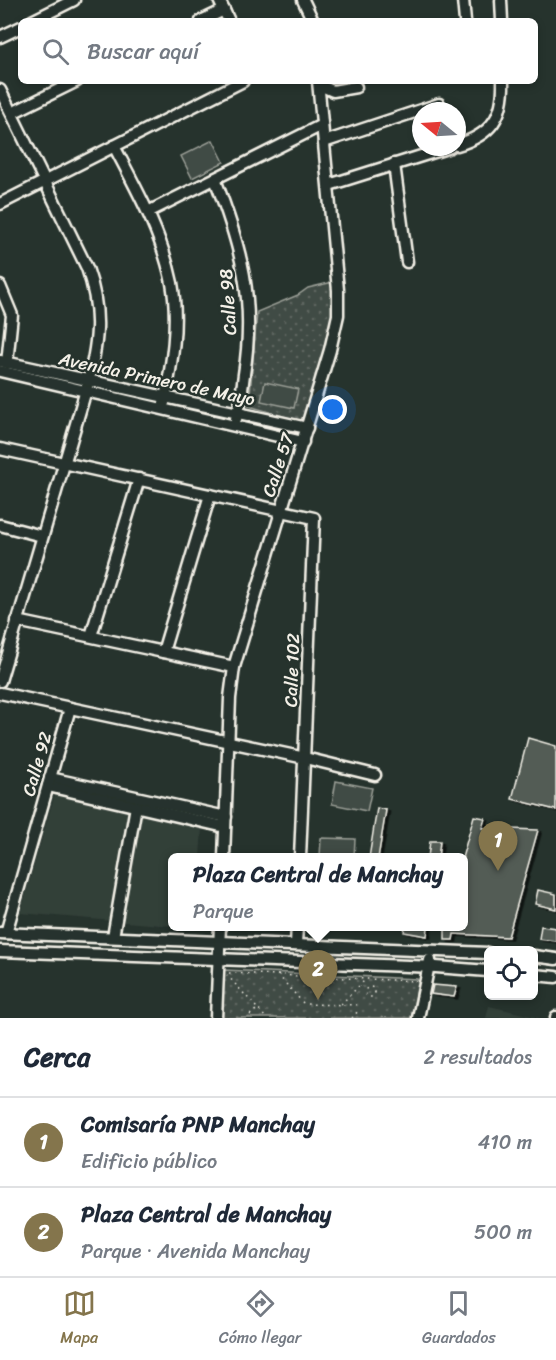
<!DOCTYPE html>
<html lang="es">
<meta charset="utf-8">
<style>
:root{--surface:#fff;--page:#f2f2f3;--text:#1f2937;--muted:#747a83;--line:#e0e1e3;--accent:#84754c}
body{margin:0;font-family:Sriracha,sans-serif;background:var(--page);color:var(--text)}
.controls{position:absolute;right:18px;bottom:18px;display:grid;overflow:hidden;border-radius:9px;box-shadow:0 3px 9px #0003}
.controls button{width:54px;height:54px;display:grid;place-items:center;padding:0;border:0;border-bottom:2px solid var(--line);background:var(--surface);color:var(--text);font:30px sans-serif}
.compass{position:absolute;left:412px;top:102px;width:54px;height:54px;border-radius:50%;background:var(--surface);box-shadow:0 3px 9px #0003;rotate:288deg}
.you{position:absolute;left:333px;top:410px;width:21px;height:21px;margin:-15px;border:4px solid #fff;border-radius:50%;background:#1a73e8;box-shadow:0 0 0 9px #1a73e833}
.badge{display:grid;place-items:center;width:39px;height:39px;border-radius:50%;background:var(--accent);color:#fff;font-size:20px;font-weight:700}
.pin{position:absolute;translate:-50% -50px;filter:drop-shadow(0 2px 3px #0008)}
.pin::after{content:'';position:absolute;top:32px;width:21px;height:18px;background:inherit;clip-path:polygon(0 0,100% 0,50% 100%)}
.popup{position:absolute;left:168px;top:853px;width:300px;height:78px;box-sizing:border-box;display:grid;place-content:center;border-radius:9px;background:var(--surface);filter:drop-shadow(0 2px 4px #0005);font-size:20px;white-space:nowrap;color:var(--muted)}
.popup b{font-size:22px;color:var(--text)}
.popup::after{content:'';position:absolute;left:50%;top:100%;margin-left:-12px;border:12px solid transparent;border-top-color:var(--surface)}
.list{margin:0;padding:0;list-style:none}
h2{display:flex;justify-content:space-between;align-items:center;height:78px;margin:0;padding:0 24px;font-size:26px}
h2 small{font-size:20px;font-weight:400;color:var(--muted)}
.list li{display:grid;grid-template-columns:39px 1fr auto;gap:18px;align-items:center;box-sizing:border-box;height:90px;padding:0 24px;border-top:2px solid var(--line)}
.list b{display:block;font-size:22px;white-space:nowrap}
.list p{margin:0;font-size:20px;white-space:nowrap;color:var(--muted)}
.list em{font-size:20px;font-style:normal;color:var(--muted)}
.icon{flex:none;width:33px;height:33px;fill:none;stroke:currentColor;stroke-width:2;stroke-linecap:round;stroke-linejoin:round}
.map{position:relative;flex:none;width:556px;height:1018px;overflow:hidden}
.search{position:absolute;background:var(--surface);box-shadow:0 3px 9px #0003;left:18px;right:18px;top:18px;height:66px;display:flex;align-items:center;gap:15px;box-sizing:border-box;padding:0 21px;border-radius:9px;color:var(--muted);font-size:22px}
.sheet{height:258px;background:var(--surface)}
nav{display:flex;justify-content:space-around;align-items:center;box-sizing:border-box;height:84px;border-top:2px solid var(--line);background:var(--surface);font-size:16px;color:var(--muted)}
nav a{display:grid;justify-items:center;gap:3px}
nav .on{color:var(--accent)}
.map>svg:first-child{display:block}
.built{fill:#333f39}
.park{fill:url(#park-dots);stroke:#9a9e96;stroke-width:1.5}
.pitch{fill:#414b45;stroke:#9a9e96;stroke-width:1.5}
.building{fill:#525c55;stroke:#f4f1e8;stroke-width:1.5;filter:url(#shadow)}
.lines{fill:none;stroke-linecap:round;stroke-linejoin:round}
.minor-casing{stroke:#f4f1e8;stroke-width:15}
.path{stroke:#f4f1e8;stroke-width:1.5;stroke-dasharray:1.5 4.5;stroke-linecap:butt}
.minor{stroke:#26332d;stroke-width:10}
.labels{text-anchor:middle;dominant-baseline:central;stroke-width:5;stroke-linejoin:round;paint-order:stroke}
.street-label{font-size:18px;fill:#f4f1e8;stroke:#26332d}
</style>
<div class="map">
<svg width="556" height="1018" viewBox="0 0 556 1018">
<defs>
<pattern id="park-dots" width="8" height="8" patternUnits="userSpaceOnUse" patternTransform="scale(1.5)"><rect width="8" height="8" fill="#414b45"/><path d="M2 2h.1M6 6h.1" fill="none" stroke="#5d6560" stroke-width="1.8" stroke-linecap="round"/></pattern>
<filter id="shadow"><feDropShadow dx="3.5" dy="2" stdDeviation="0" flood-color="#0009"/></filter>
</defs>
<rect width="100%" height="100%" fill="#26332d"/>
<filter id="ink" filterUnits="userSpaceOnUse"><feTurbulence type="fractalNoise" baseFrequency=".0167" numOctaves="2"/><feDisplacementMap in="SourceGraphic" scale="12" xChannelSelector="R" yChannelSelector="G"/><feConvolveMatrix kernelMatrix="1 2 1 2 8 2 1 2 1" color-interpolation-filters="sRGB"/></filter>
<g filter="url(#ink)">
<!-- built -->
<g class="built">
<path d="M55,793L202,828L200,857L172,858V926L20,913Z"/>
<path d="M489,1006L540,1018H486Z"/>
</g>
<!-- park -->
<g class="park">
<path d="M333,282V322L308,410L300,421L249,406L257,312L298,295L308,288Z"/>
<path d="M224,970L417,979L418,983L411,1018H221Z"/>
</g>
<!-- pitch -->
<g class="pitch">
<path d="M213,140L224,162L192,178L181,156Z"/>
<path d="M265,382L298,389L294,408L261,401Z"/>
<path d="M336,781L372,788L367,811L332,804Z"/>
<path d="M321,838L355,839L354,857H320Z"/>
</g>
<!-- building -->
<g class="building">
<path d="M528,738L556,746V810L512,799Z"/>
<path d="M377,808L386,810L378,858H369Z"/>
<path d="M474,816L485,818L482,828L538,830L508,937L454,934L453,940H445V927H464V858H462Z"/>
<path d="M430,841H440L438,858H428Z"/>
<path d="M538,890L556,894V909L535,904Z"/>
<path d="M541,926L556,928V941L539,939Z"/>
<path d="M405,927H428L427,936L404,932Z"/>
<path d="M433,985L457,987L454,997L431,994Z"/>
</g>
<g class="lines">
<defs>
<g id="minor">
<path d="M219,0L229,21"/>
<path d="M303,0L313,21"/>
<path d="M463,0L465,21"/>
<path d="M501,0L502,21"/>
<path d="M32,21L74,0"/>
<path d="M201,21L224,10"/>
<path d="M0,37L21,27"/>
<path d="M319,85L333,91L356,87"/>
<path d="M0,90L87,268C103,313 98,345 86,390L0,681"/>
<path d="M12,113L77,81"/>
<path d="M324,142L439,104"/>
<path d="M457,145C491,135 504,117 503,81"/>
<path d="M114,146C137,190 162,234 172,283C179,323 172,364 164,403"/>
<path d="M394,164L407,262"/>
<path d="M215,179C241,247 256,300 244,374C242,389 241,405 236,419"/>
<path d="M329,185L450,147"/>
<path d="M0,204L243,81"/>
<path d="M148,212L322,125"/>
<path d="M0,286L12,315L7,363"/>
<path d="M0,361L307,428"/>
<path d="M0,371L303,442"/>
<path d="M0,449L314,518L300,858"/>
<path d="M0,525L42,536"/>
<path d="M17,621L234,667"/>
<path d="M91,636L139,479"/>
<path d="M163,652L210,495"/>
<path d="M0,693L305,758L375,775"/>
<path d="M50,778L226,817"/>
<path d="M48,786L225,827"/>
<path d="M224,858L230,698L234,667L330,350L338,315V290L318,81"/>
<path d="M0,933L488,953"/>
<path d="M6,933L70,708"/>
<path d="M113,937L136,806"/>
<path d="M296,944L297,926"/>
<path d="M0,951L436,967L488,971"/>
<path d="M534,956L556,959"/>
<path d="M534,975L556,977"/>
<path d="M216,1018L220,926"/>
<path d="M418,1018L430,960"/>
<path d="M556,1018V1017"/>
</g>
</defs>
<!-- minor casing -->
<use href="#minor" class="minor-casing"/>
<!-- path -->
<g class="path">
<path d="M229,973L416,981"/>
<path d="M227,975L266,1018"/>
<path d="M278,975L304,1004L359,1005"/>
<circle cx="370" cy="992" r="5"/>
<path d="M341,1004L365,980"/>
<path d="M250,1015L256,1010"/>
<path d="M352,1018L359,1010"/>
</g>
<!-- minor -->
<use href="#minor" class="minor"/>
</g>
</g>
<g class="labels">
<!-- street labels -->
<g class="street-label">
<text transform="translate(228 302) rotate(-94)">Calle 98</text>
<text transform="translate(157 379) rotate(12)">Avenida Primero de Mayo</text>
<text transform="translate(278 465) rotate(-72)">Calle 57</text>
<text transform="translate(292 670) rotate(-88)">Calle 102</text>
<text transform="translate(37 764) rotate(-74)">Calle 92</text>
</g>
</g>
</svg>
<div class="controls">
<button><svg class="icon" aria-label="locate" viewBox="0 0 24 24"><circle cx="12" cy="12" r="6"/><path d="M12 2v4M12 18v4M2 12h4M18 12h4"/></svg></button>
</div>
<svg class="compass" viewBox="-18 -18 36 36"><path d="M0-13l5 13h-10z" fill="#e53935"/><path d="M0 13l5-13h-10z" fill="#747a83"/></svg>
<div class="you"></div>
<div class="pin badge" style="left:498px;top:871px">1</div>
<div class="pin badge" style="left:318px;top:1000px">2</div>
<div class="popup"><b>Plaza Central de Manchay</b>Parque</div>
<div class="search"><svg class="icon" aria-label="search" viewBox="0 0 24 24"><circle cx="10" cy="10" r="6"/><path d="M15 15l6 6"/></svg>Buscar aquí</div>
</div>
<section class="sheet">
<h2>Cerca<small>2 resultados</small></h2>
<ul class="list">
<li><span class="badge">1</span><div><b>Comisaría PNP Manchay</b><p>Edificio público</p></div><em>410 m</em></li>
<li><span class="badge">2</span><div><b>Plaza Central de Manchay</b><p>Parque · Avenida Manchay</p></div><em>500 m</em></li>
</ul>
</section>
<nav>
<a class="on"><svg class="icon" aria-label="map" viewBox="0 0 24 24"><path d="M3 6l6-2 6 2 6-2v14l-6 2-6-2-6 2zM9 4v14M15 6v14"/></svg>Mapa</a>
<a><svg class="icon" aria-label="directions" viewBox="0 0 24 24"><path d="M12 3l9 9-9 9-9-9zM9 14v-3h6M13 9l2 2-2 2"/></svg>Cómo llegar</a>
<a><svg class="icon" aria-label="saved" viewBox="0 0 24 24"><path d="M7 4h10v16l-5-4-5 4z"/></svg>Guardados</a>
</nav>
